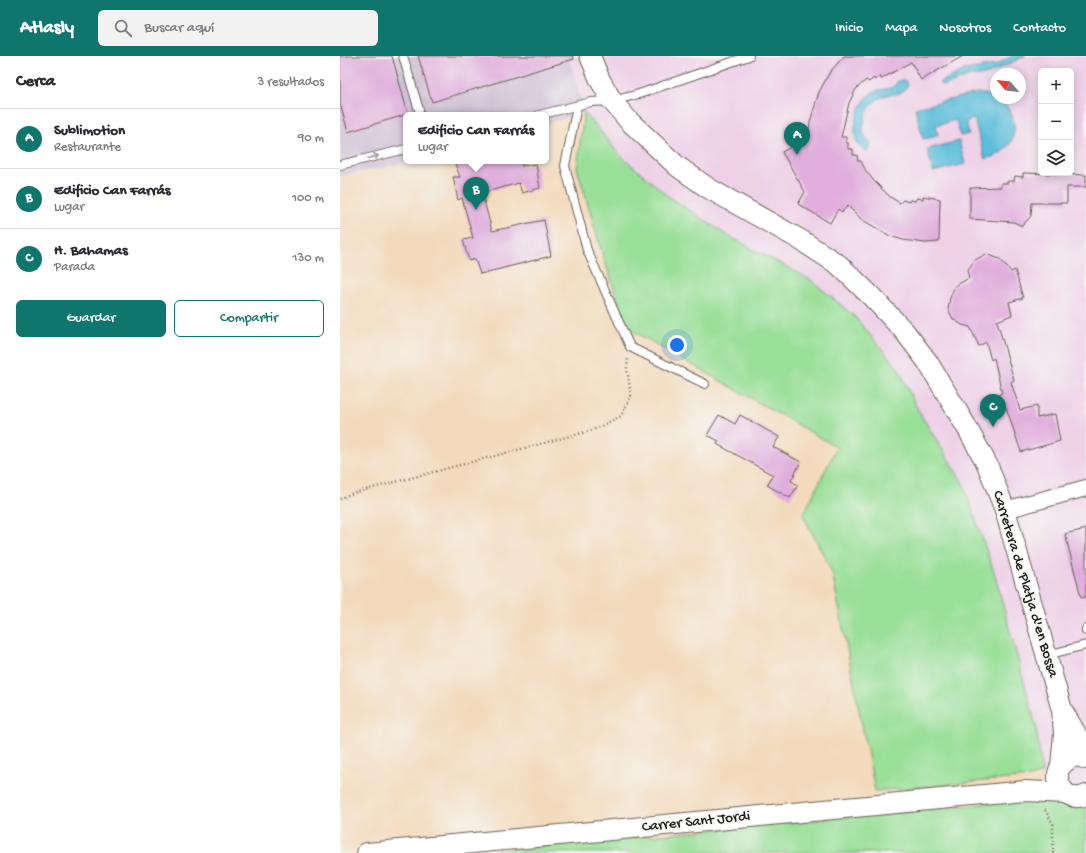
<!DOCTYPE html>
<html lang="es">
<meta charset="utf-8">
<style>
:root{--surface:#fff;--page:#f2f2f3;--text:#2b2b33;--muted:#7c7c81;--line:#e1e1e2;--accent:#0f766e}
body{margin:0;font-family:"Gochi Hand",sans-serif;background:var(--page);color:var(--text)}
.controls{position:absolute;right:12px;top:12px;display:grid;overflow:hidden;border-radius:6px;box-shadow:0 2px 10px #0003}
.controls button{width:36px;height:36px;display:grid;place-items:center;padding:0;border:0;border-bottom:1px solid var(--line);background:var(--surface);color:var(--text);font:20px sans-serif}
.compass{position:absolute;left:650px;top:12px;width:36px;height:36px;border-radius:50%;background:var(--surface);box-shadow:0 2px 10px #0003;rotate:298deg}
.you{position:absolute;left:337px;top:289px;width:14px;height:14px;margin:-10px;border:3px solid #fff;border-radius:50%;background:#1a73e8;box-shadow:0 0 0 6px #1a73e833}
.badge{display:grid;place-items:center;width:26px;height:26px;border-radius:50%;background:var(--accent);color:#fff;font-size:13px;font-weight:700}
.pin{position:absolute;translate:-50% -33px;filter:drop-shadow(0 1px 2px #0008)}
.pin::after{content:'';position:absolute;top:21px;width:14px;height:12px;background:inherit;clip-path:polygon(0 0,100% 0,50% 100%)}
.popup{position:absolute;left:63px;top:56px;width:146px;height:52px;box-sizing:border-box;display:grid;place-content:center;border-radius:6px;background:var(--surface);filter:drop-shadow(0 1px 3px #0005);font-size:13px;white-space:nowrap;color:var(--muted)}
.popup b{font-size:15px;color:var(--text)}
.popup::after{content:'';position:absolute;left:50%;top:100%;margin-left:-8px;border:8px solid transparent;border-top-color:var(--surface)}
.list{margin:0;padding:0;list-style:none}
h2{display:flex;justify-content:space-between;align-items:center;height:52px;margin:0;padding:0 16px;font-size:17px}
h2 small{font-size:13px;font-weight:400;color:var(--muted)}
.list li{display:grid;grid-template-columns:26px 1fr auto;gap:12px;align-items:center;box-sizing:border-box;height:60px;padding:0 16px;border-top:1px solid var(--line)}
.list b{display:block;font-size:15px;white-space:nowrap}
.list p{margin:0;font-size:13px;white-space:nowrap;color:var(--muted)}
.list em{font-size:13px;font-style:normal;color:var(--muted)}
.actions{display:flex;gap:8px;padding:12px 16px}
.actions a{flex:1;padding:9px 0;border:1px solid var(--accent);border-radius:6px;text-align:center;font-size:14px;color:var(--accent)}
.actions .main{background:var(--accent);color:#fff}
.icon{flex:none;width:22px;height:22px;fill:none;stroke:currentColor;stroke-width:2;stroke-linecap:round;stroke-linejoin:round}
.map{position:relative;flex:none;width:746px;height:797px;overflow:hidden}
header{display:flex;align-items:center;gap:24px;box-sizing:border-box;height:56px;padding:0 20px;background:var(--accent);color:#fff}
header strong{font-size:19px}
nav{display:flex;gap:22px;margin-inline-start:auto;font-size:14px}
.search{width:280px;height:36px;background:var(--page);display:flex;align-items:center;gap:10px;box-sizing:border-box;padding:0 14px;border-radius:6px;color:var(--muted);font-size:15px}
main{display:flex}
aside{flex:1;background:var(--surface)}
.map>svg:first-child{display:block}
.built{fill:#eed0e7;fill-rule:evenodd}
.industrial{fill:#ccbed3}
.green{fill:#99df98;stroke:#5a7e5a}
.water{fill:#5cbeda;stroke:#3c6d7b}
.building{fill:#e0addc}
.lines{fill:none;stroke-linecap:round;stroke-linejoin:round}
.service-casing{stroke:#675e54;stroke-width:10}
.minor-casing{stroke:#675e54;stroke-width:18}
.tertiary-casing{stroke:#675e54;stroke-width:22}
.path{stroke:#675e54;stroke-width:2.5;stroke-dasharray:1 3;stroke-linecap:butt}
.service{stroke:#fff;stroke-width:8}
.minor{stroke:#fff;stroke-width:16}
.tertiary{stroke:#fff;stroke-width:20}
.oneway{stroke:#999}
.labels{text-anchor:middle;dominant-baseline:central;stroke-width:3;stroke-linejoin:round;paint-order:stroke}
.street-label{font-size:15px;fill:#1c1c1c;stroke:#f6f6f2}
</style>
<header>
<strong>Atlasly</strong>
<div class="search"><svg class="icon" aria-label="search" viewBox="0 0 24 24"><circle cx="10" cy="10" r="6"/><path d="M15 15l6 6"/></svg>Buscar aquí</div>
<nav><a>Inicio</a><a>Mapa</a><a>Nosotros</a><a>Contacto</a></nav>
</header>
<main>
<aside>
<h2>Cerca<small>3 resultados</small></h2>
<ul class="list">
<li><span class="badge">A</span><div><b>Sublimotion</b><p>Restaurante</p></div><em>90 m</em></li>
<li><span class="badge">B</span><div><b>Edificio Can Farrás</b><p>Lugar</p></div><em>100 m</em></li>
<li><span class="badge">C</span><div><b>H. Bahamas</b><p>Parada</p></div><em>130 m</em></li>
</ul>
<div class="actions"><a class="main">Guardar</a><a>Compartir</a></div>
</aside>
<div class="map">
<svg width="746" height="797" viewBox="0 0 746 797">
<rect width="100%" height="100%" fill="#f6f6f2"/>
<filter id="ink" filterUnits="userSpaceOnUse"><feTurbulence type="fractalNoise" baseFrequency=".025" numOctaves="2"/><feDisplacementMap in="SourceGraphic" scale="8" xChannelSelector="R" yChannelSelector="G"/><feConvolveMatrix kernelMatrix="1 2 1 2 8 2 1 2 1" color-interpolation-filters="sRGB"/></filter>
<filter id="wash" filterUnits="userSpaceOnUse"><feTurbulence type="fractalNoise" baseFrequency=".012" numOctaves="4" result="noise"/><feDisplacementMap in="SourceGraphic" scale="16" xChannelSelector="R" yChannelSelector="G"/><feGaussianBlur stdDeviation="0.9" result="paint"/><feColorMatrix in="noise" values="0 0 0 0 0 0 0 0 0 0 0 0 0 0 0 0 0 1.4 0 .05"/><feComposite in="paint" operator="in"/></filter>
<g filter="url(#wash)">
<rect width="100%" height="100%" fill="#f3dabc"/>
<!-- built -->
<path class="built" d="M228,0H746V752L705,742L696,670L654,516L558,312L385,178L328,140L280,99L244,56ZM701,15H731V117H701ZM656,18H680V42H656Z"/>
<!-- industrial -->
<path class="industrial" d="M0,0H228L244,56L206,68V59H66V105H75L0,120Z"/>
<!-- green -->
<g class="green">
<path d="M244,56L280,99L328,140L385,178L471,224L514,260L558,312L579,356L623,427L654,516L696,670L702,717L690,721L535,735L492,516L463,459L497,391L289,273L286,268L264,203L237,112Z"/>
<path d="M705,742L746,752V797H130Z"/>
</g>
<!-- water -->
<g class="water">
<path d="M672,0H685L649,18L640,20H630L604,30L601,29L599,27L624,14L656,9Z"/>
<path d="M562,24L566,25L568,28C564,38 556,38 547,39C534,42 525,55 524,67C523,71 522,75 524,79C525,83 530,85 531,89L527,95C505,88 517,46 532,37C542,30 551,37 558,25Z"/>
<path d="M637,37C644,38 652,39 657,42C676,53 681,81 663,95C657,100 652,101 645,103L634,63L626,65L629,78L620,80L616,64L596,69L598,80L583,83L575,52Z"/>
<path d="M619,85L625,108L593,116L587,93Z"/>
</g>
<g id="blocks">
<!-- building -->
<g class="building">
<path d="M0,0H52L68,58L8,76L0,47Z"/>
<path d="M78,0H233L234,3L92,46Z"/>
<path d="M504,0H623L581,24L571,6L541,23L540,20L535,24L534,22L529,26L526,24L516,33L509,47L501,81H506V86L508,87V93H513V99H517L518,105H521L526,115L534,125L550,141L560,147L563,144L569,146L570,144L575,145L577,142L583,143V140L600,143L599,186L585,187L563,184L550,180L521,163L508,150L502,156L498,153L490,167L458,148L465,136L442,96L468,81L470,66L479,36L490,16Z"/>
<path d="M114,105H181L182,110L196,108L200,132L182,137L179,127L142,137L152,175L204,164L211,200L140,218L135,203L129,205L123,184L133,182L122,142L118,144L113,121H120Z"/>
<path d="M683,117L746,119V131H727V147H692L691,160L682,170L674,166L630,163V132L661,131V127H668V125H674L675,120L683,121Z"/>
<path d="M646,198L660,203L671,216L675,214L683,242L669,246L672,259L657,265L674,324L671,326L680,354L697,350V362L715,358L720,385L681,396L666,351L663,353L656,340L662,337L654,302L651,304L646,286L639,290L630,271L622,269L613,263L608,253L610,242L615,230L629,222L627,215L635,204Z"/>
<path d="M379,359L395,368L400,359L439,381L433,391L461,406L451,425L458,429L450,442L427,429L433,419L377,388L379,385L367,379Z"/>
<path d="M746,473V541H741L725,478Z"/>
</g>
</g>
</g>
<g filter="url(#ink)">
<use href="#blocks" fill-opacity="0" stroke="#675e54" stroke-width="1"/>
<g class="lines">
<defs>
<g id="service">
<path d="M63,0L79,54"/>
<path d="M237,50L225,110L247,194L290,291L365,328"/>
<path d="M199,59L251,46L272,45L299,38L409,0"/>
<path d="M0,109L66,93"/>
<path d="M746,573V575"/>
<path d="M707,599L746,589"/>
</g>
<path id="minor" d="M665,454L746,432"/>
<g id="tertiary">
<path d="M250,0L260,24L272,45L289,65L337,110L368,132L459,183L499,209L531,240L565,276L587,305L626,370L647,408L665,454L722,654L724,677L721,710"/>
<path d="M724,657L746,695"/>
<path d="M746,703C740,700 733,700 728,704C706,716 724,750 746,739"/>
<path d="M27,797L685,735L726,737"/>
</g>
</defs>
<!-- service casing -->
<use href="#service" class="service-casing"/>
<!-- minor casing -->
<use href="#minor" class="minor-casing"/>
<!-- tertiary casing -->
<use href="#tertiary" class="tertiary-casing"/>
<!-- path -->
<g class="path">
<path d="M0,443L10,438L253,374L281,360L291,340L287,312L288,303"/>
<path d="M705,754L713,768V797"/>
</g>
<!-- service -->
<use href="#service" class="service"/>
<!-- minor -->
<use href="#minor" class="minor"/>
<!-- tertiary -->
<use href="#tertiary" class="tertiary"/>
</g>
<!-- one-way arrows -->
<defs><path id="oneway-shaft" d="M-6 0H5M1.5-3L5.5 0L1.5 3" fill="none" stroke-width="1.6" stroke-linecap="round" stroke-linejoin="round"/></defs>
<use class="oneway" href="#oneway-shaft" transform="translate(33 101) rotate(-14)"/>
</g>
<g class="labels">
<!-- street labels -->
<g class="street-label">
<text transform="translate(685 528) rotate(73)">Carretera de Platja d'en Bossa</text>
<text transform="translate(356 766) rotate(-6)">Carrer Sant Jordi</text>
</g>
</g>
</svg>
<div class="controls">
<button>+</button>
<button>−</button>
<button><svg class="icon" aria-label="layers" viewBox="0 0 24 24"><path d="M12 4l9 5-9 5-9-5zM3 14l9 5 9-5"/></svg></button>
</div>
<svg class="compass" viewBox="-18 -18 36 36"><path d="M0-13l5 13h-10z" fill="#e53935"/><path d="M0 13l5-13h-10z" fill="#7c7c81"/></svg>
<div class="you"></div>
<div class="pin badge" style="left:457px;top:99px">A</div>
<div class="pin badge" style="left:136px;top:154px">B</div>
<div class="popup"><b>Edificio Can Farrás</b>Lugar</div>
<div class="pin badge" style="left:653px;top:371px">C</div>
</div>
</main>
